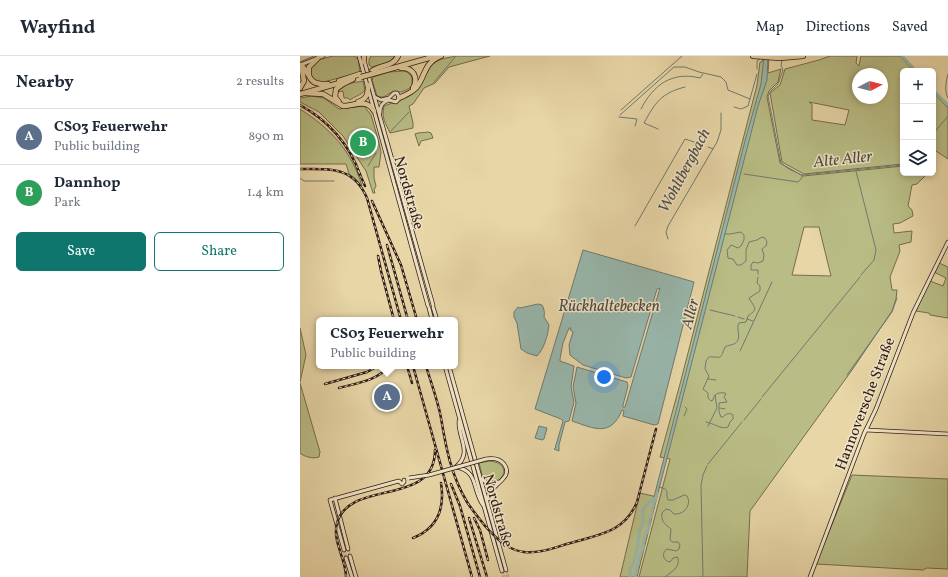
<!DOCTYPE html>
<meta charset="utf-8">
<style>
:root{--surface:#fff;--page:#f6f6f7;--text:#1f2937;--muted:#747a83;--line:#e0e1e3;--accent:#0f766e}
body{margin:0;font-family:Vollkorn,serif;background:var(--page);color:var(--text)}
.controls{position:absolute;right:12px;top:12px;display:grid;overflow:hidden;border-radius:6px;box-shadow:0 2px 6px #0003}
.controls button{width:36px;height:36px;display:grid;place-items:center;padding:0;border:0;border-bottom:1px solid var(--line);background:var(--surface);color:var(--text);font:20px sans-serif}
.compass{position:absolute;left:552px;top:12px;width:36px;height:36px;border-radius:50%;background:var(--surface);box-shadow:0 2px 6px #0003;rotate:83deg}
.you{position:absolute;left:304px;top:321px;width:14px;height:14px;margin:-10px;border:3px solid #fff;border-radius:50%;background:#1a73e8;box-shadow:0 0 0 6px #1a73e833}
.badge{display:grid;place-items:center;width:26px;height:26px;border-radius:50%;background:var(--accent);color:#fff;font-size:13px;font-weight:700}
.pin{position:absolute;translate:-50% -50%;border:2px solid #fff;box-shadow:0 1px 4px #0006}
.popup{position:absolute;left:16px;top:261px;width:142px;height:52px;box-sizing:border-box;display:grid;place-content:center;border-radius:6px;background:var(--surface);filter:drop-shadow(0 1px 3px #0005);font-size:13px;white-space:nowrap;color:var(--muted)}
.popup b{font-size:15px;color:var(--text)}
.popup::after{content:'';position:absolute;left:50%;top:100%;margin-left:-8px;border:8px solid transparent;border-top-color:var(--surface)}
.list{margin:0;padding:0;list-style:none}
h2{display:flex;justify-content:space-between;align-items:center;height:52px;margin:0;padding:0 16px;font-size:17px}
h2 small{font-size:13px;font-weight:400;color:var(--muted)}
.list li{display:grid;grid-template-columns:26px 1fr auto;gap:12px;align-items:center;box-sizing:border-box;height:56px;padding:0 16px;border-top:1px solid var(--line)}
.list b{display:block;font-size:15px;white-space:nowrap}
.list p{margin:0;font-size:13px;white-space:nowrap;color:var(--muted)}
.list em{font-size:13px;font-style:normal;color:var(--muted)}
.actions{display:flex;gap:8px;padding:12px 16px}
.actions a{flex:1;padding:9px 0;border:1px solid var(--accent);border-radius:6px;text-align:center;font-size:14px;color:var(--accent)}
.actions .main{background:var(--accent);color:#fff}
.icon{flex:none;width:22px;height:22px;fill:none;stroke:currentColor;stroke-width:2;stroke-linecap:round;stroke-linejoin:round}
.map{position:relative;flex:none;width:648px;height:521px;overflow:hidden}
header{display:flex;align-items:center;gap:24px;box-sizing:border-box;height:56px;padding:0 20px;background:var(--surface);border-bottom:1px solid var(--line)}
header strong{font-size:19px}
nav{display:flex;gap:22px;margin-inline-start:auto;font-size:14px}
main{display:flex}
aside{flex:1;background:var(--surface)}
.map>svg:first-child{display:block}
.green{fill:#b9bd85;stroke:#746c4e;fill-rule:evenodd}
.water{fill:#98b8ae;stroke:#6e7a71}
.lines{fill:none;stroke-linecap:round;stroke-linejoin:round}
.stream{stroke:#6e7a71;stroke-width:1}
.river{stroke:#98b8ae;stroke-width:3}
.secondary-tunnel{stroke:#c3b18a;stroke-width:3;stroke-dasharray:3 1.5;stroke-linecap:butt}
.secondary-casing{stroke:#2f1c16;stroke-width:4.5}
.highway-casing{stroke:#2f1c16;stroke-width:6}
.secondary{stroke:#f0e4c6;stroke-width:3}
.highway{stroke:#e8d6a7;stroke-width:4.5}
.rail-casing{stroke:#2f1c16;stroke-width:2.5}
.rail{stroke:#f0e4c6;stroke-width:1;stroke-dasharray:3;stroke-linecap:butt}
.secondary-bridge-casing{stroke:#2f1c16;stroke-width:4.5;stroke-linecap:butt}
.highway-bridge-casing{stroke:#2f1c16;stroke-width:6;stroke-linecap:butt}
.secondary-bridge{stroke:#f0e4c6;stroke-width:3}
.highway-bridge{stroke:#e8d6a7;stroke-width:4.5}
.labels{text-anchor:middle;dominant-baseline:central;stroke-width:3;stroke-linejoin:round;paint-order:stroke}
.street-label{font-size:15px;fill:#2f1c16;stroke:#f0e4c6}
.water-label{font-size:16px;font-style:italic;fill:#4e4b44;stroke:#f0e4c6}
</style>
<header>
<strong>Wayfind</strong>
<nav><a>Map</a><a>Directions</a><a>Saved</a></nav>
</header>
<main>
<aside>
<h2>Nearby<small>2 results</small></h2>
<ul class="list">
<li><span class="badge" style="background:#5c6f8a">A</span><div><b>CS03 Feuerwehr</b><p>Public building</p></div><em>890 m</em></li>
<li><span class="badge" style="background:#2e9e5b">B</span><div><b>Dannhop</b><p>Park</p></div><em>1.4 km</em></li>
</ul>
<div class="actions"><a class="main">Save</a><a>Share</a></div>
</aside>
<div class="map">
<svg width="648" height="521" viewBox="0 0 648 521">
<rect width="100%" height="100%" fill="#e8d6a7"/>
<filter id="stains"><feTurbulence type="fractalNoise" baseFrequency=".005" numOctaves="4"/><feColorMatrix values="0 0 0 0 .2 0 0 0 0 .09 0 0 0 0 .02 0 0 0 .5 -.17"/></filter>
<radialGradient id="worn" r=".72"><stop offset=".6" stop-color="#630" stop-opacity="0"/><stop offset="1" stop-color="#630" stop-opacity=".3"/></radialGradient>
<!-- green -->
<g class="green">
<path d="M33,0H54L58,3L60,16L24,26C15,25 10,22 10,12L18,4Z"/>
<path d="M71,0H95L88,7L72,11L69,9V4Z"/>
<path d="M155,0H190L149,11L135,27L124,32L113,48L109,50L113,67V72L90,77C86,67 81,63 84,50C94,46 106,44 115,36C123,27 126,11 137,5C142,2 149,2 155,0Z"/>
<path d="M463,0H469L468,17L481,13L478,26L469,35L467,41L480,107L503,120L603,110V117H625L626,119L617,128L612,129L608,150L612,154L613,160L600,167L593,168L594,177L612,175L611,186L599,189L600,195L590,221L592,234H597L596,243L592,255L552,314L450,455L447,521H339L370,403L360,401L380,328L457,29L460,6H462ZM504,171H519L531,220L492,219Z"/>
<path d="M530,0H557L556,7L559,10L561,0H600L614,15H603V108L504,118L482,106L470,37L480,29L485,13L519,4ZM558,18H582V42H558ZM509,46L549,54L545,69L512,64V48Z"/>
<path d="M103,15L107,16L112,21V30C109,33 103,36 99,36C95,36 97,34 92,36C86,39 84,43 77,40L72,24L73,21L89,16Z"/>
<path d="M63,25L65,34C60,40 55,40 50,44L48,42H44L43,35L38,36C42,26 55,27 63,25Z"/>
<path d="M633,36L647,51L648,50V103L633,93Z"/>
<path d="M12,40L24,42L39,53L64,50L71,59L78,83L81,96L79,111H74V122L76,130L74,134L75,137H73L66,115L43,80L19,56L0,46V42Z"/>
<path d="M0,53C31,73 51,94 62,130L56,123L49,118L46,108H0Z"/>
<path d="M128,76L131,77L133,82L121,85L119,90L115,78C119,76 124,77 128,76Z"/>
<path d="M639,207L648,211V262L630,259L629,257L616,255L630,225L643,230L646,222L634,216Z"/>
<path d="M0,272L6,299L0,326Z"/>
<path d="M0,327L20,396L19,401C13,403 5,401 0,397Z"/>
<path d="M190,405C218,408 197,437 183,422L179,407Z"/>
<path d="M552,419L648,423V513L627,512L623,514L516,508Z"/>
<path d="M340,437L357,441L337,521H320Z"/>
</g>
<!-- water -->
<g class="water">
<path d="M464,0H468L467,24L458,50L357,441H354L445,85L461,28Z"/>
<path d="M283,194L394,226L358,368L354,369L323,360L324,355L322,354C311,381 295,373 272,365L276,347L273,331L277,311L327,326L328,330L323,349V351H325L360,232L357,233L331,321L326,322L283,309L270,299L269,289L273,276L270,274L271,272H269L263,287L260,303V305L274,310L271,331L274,346L269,365L265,366L259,389V395L254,393L256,391L255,390L256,389L263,365L261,363L235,353Z"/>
<path d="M238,248L242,249C244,253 245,256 244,261L249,269C248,279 244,293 237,300L227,297L221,293L217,267L214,261V256L218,251L220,252Z"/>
<path d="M239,370L247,372L244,383L242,384L235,382Z"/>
</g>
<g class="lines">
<!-- stream -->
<g class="stream">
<path d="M482,4L481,9L483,14L478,28L471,35L468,40L481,107L489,113L502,119L603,109"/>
<path d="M0,6L14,0"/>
<path d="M457,13V5L460,3"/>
<path d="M648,18C646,26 644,34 648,42"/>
<path d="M134,26L156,0"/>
<path d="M434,51L441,53L448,50L457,18"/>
<path d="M341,53C353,29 372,15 400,22L403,18"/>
<path d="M321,54L382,0"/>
<path d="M320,59L374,11H385L399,16L421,21L426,26L428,34L450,43"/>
<path d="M319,61L337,63L335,70"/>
<path d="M358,73L344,67C355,47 361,37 385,31"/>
<path d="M91,75L109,56"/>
<path d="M633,78L648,60"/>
<path d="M408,91L413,93"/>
<path d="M68,110L76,97"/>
<path d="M556,115L576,194L574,204L561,219"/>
<path d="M444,118L498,126L502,122V119"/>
<path d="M0,122L4,125H34"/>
<path d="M335,170L385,83L403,89"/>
<path d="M425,178H430L441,176L444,179V184L441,190L438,192L431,189L427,194L428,202L433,203L437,209H441L446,205V194L449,186L457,184L462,181L465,182L467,186L466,190L462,193L464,199L463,205L458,207L453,206L451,209V214H458V218"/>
<path d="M368,183L366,176L368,170L417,86L421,74V57"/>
<path d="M410,254L435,260"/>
<path d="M438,261L444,263"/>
<path d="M447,263L453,265"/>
<path d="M440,295L472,226"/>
<path d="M547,319L592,256L597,242"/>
<path d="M408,323L416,324"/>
<path d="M462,341L560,221"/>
<path d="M420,352L425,353"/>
<path d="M384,360L387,353L385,351"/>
<path d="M444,364L461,343"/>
<path d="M406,366C414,367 421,374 428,371L430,366L433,363V359C428,356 426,358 423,361H421L419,356V347L427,346L424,341L426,338L425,337C418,336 414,338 413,344L411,345L408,342V337L403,333L409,320L405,313L406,305L409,301C422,300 419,306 425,291C428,289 432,289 434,288C442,284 437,275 438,269L439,267L446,266L448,260C451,257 454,257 455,252L449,242L460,235V230L457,227L458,221"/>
<path d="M408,370L417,352L415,339"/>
<path d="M408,408L442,366"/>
<path d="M359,431C371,434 365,436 368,444H373L384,439L387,440C392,449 384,459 374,458L370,454L366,453L362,457C361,466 365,468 371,473L370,484L372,486H378L380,489L379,493L376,495L367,493C361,497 363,505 370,506L373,502L377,501L378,502C380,512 372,515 365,521"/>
<path d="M403,521L401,429L403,419L407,410"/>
</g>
<!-- river -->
<g class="river">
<path d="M602,0L616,15"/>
<path d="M633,34L648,49"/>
<path d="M330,521V512L333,509L337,494L340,473L343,468V453L350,445L355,443"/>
<path d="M335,521L340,498L343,493L344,482L349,472V464L352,459V454L357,437"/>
</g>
<!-- secondary-tunnel -->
<g class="secondary-tunnel">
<path d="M48,493L50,500"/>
<path d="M44,494L46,502"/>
<path d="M206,514L208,521"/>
<path d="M202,515L204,521"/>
</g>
<defs>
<g id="secondary">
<path d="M59,0L128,250"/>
<path d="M64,4L133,249"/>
<path d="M0,9L23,0"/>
<path d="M75,41L81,44L89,42L94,37H97L99,41L98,44L96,46L89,44C82,46 80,50 80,57"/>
<path d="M133,251L137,264"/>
<path d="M129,252L132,264"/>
<path d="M145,310L202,515"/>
<path d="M149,310L206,514"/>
<path d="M566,374L648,378"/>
<path d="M186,403C192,402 199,402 204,408C215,423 189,428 188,443"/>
<path d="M156,411C173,396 158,383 159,365"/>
<path d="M156,411C179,415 172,434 183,449"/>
<path d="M182,423L187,427L198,426"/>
<path d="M35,442L48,493"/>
<path d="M44,494L30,444L95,426L99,425L102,428L104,426V424"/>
<path d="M50,500L56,521"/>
<path d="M46,502L52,521"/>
<path d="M510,521L564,378L576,353L613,257L648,186"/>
</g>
<g id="highway">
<path d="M64,0V6"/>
<path d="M453,0L480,2L503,0"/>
<path d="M1,9C13,20 6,29 28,28"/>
<path d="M101,12C113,11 119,22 113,32"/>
<path d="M72,15C80,9 93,11 98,0"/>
<path d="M72,18L136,0"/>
<path d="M9,19V11L18,2"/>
<path d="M39,25L60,18"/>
<path d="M0,32L4,25L1,9"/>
<path d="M5,37L23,38L43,50C54,50 67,42 74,55"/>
<path d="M0,38L43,26"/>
<path d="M99,42C105,39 111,37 116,32C126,20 123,7 141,0"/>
<path d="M39,46L35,41L36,33L43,28L53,23"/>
<path d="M58,46C67,43 68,38 68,29"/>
</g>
</defs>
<!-- secondary casing -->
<use href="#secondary" class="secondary-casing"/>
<!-- highway casing -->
<use href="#highway" class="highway-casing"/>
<!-- secondary -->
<use href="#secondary" class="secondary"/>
<!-- highway -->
<use href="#highway" class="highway"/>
<defs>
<g id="rail">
<path d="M0,49C28,64 50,89 60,119"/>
<path d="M0,113C30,113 53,110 67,142L101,264"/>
<path d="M58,114L65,130"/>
<path d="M72,145L101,209L117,264"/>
<path d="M87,189L108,264"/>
<path d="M78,200L81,215L94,264"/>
<path d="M107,310L112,327"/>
<path d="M113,310L172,521"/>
<path d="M126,310C131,327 138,345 141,362C146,392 151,419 167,446C172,454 179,462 185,470C196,482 207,494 224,496C241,498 258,490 274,486C302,478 325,475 337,446L356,373"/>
<path d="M25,328L67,316L78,310"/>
<path d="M39,332C57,327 77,325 89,310"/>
<path d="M151,428L160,450L180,521"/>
<path d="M169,462L187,521"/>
<path d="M174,462L180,474L188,504"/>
<path d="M113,482C138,472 145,452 141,427"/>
<path d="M46,521C46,503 32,485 37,467C50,422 135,452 135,394"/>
</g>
</defs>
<!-- rail casing -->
<use href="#rail" class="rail-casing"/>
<!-- rail -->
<use href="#rail" class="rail"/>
<defs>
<path id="secondary-bridge" d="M109,422L129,419L186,403"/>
<path id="highway-bridge" d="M61,21L72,18"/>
</defs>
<!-- secondary-bridge casing -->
<use href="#secondary-bridge" class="secondary-bridge-casing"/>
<!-- highway-bridge casing -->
<use href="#highway-bridge" class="highway-bridge-casing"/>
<!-- secondary-bridge -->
<use href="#secondary-bridge" class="secondary-bridge"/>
<!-- highway-bridge -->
<use href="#highway-bridge" class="highway-bridge"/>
</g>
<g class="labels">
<!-- street labels -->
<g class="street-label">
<text transform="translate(108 137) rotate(74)">Nordstraße</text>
<text transform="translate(566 348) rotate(-69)">Hannoversche Straße</text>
<text transform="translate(197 455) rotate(74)">Nordstraße</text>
</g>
<!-- water labels -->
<g class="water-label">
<text transform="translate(543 104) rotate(-6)">Alte Aller</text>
<text transform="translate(385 115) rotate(-62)">Wohltbergbach</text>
<text x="309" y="251">Rückhaltebecken</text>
<text transform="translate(391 258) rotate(-75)">Aller</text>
</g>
</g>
<rect width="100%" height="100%" filter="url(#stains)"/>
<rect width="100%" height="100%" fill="url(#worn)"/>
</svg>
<div class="controls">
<button>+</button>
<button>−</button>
<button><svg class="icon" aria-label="layers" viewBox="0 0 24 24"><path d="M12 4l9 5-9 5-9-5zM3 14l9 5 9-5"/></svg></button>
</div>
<svg class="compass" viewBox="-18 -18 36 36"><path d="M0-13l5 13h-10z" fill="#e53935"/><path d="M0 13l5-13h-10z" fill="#747a83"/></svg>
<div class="you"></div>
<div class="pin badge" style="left:87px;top:341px;background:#5c6f8a">A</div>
<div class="popup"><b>CS03 Feuerwehr</b>Public building</div>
<div class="pin badge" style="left:63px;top:87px;background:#2e9e5b">B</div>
</div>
</main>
